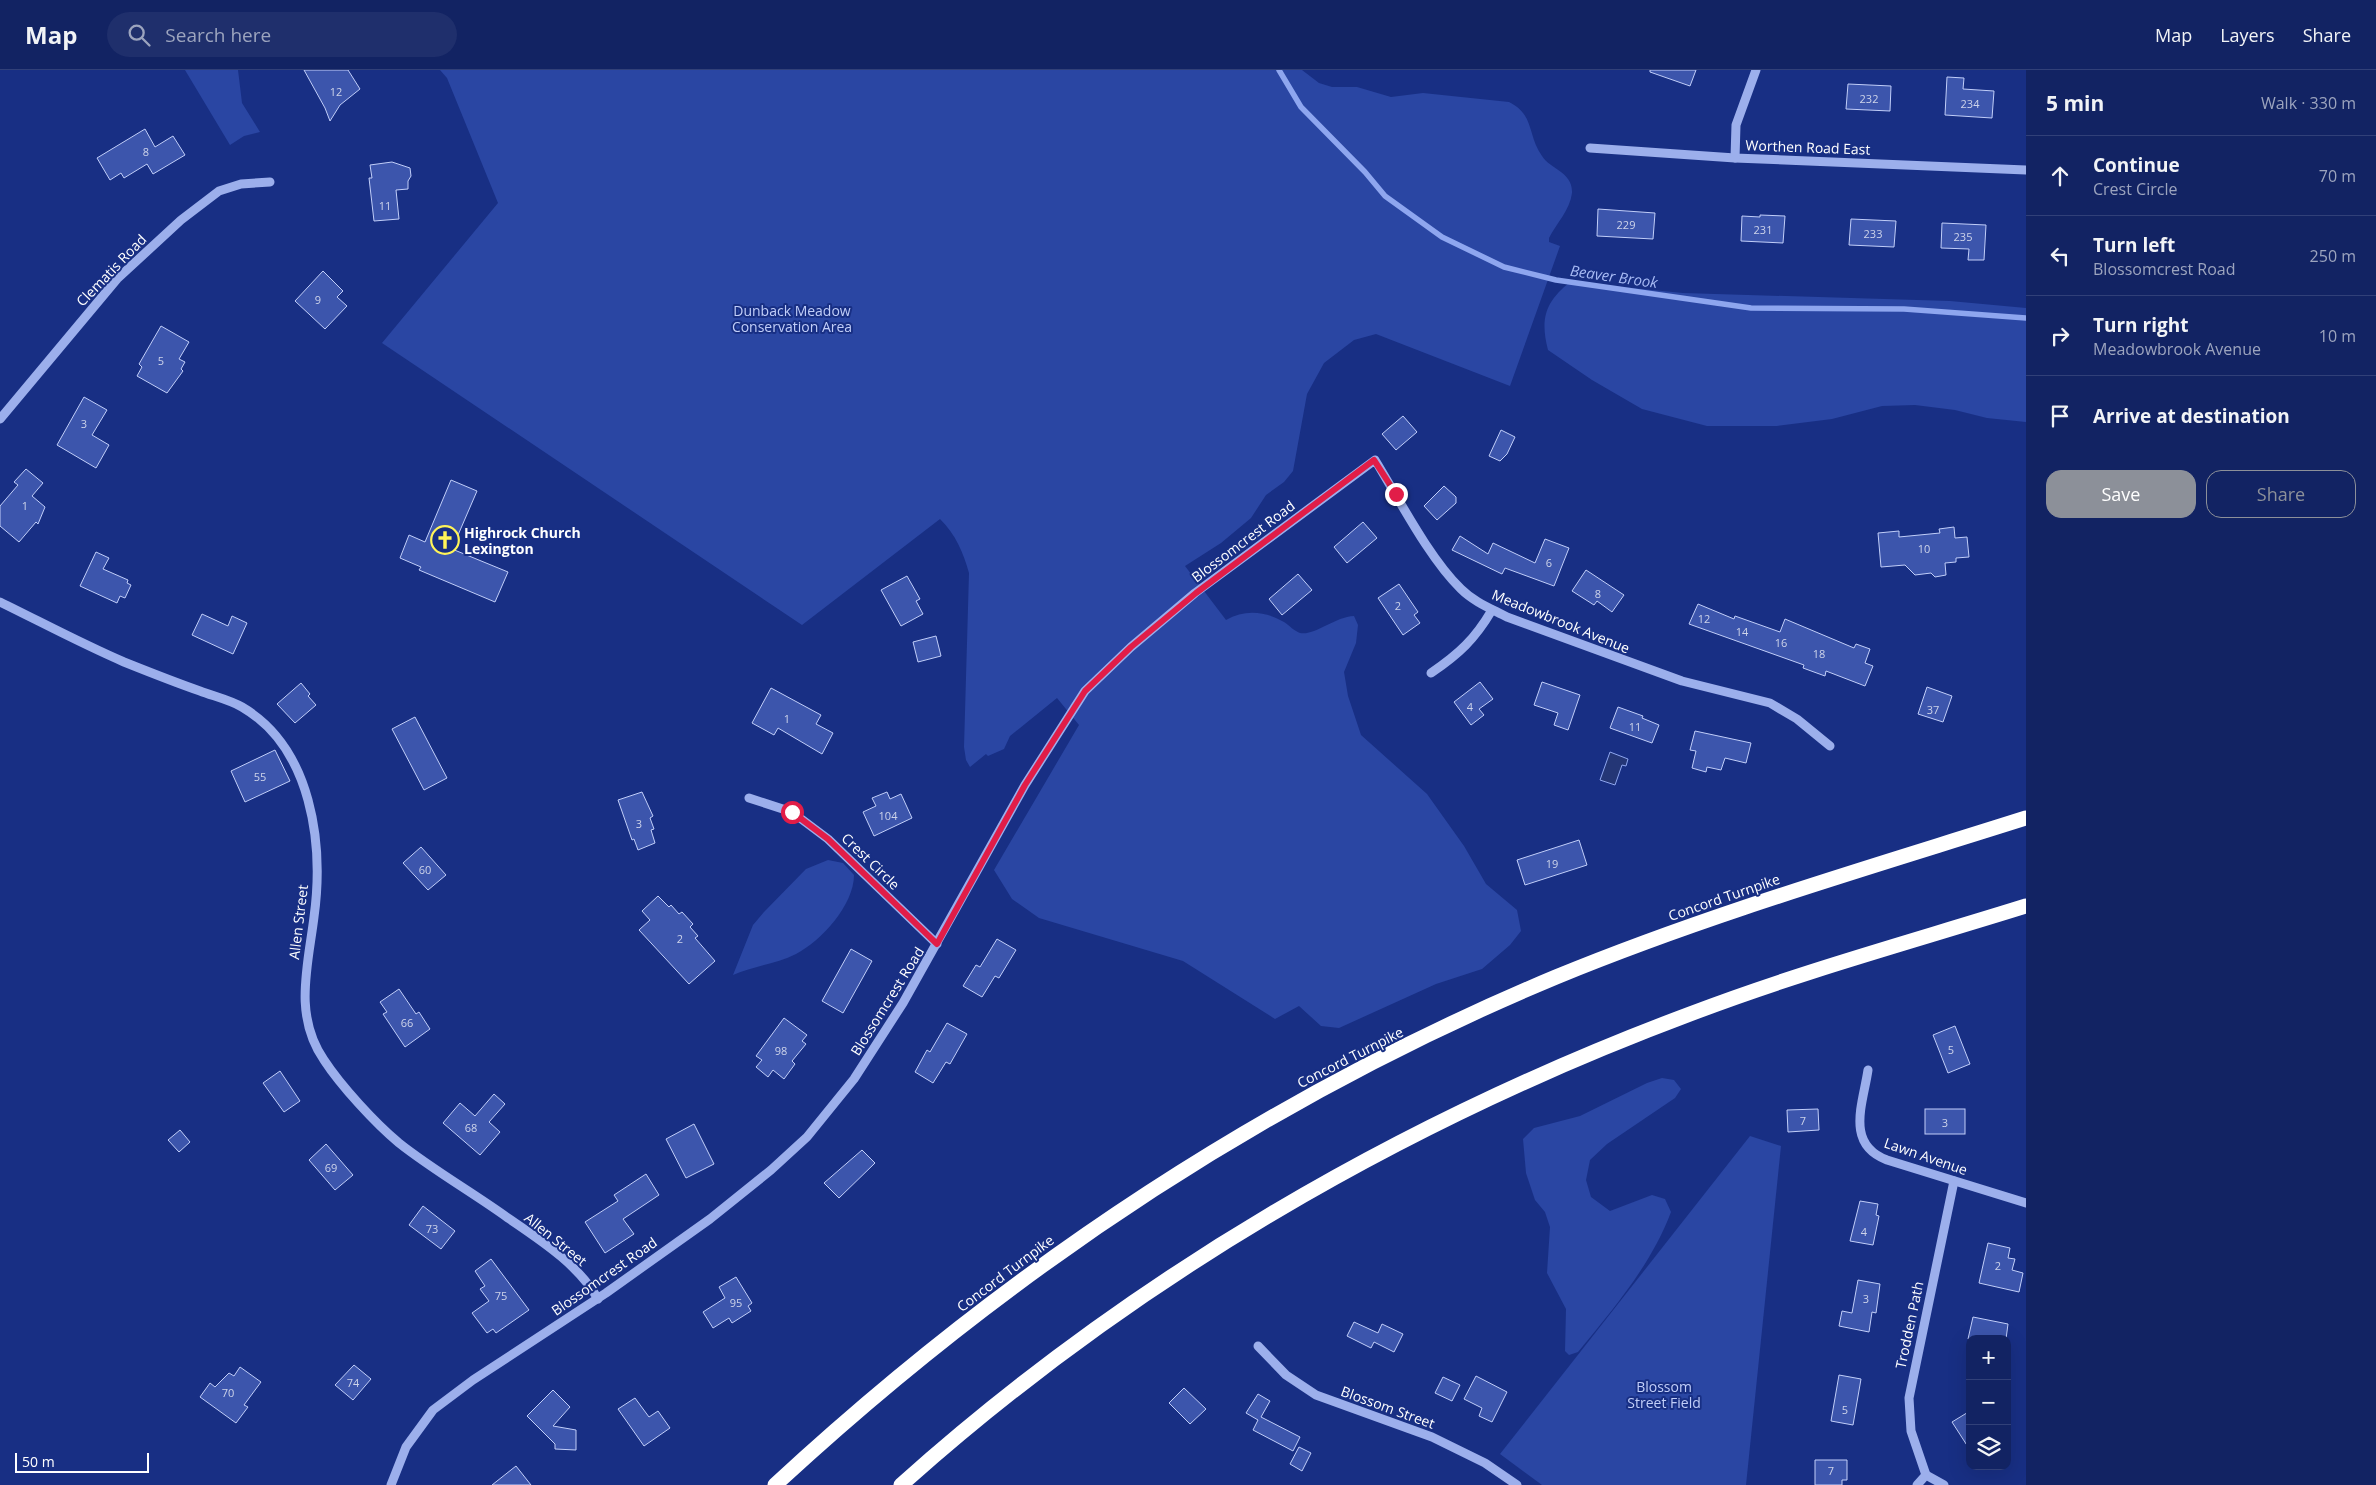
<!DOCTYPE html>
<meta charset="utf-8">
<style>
:root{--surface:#122363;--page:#1f2f6c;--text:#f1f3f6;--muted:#9ca4be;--line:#314078;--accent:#8c9099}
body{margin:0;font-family:"Open Sans",sans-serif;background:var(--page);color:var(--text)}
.controls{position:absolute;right:15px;bottom:15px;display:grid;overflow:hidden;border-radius:10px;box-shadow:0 5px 20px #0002}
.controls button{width:45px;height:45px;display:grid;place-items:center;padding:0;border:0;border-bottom:1px solid var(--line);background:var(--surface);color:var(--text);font:25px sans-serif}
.scale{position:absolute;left:15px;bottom:12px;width:134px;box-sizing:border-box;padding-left:5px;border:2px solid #fff;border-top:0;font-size:14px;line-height:18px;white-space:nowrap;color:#fff;-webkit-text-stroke:4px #182f84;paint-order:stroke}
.stop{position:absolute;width:15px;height:15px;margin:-11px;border:4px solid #e11d48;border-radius:50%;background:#fff}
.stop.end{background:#e11d48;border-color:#fff;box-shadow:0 1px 5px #0008}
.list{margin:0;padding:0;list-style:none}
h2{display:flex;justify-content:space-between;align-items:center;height:65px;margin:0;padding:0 20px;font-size:21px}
h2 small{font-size:16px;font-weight:400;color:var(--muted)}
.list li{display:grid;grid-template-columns:32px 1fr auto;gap:15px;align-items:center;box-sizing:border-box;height:80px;padding:0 20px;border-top:1px solid var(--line)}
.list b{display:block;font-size:19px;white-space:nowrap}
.list p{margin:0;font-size:16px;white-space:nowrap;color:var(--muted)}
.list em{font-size:16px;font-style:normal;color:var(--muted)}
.actions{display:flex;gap:10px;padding:15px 20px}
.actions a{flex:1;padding:11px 0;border:1px solid var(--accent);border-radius:15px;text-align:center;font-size:18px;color:var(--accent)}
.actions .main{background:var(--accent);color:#fff}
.icon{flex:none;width:28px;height:28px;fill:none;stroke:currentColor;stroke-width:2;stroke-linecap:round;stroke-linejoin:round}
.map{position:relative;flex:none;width:2026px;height:1415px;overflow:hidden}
header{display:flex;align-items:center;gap:30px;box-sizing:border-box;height:70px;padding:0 25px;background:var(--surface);border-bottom:1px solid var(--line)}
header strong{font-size:24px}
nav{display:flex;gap:28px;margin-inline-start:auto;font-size:18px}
.search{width:350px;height:45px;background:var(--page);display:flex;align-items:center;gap:12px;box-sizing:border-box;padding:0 18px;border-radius:28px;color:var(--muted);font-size:19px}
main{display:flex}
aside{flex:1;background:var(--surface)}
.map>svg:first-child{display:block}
.green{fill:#2a46a3}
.water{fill:#243676;stroke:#8ea6ef}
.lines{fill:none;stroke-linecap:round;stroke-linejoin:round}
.stream{stroke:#8ea6ef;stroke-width:5.5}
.building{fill:#3c55ac;stroke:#c1cef9}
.minor{stroke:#9cafec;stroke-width:9}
.highway{stroke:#fff;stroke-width:15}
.route{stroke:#e11d48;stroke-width:6}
.labels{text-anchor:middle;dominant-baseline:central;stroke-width:4;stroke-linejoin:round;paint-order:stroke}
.number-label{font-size:11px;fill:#ced4ea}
.street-label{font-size:14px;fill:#fff;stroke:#182f84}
.park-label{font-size:14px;fill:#c1cef9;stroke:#182f84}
.poi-label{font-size:14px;font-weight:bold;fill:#fff;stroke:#182f84;text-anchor:start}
.water-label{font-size:15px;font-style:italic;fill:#a7baf4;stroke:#182f84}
</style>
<header>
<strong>Map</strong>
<div class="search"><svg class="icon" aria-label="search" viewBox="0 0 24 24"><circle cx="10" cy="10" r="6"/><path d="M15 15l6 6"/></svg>Search here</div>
<nav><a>Map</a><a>Layers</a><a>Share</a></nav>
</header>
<main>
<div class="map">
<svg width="2026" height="1415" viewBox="0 0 2026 1415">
<rect width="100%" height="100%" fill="#182f84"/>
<!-- green -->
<g class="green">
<path d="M185,0H238L242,33L260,62L244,66L230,75Z"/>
<path d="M440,0H1302L1319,13L1332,17H1357L1391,27L1423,23L1509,32C1535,45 1527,65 1542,86C1551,100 1573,102 1572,123C1570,140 1556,154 1549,168V172L1560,176L1510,316L1376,264L1354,270L1324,293L1307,324L1293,401L1284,412L1266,425L1251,448L1221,473L1185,496L1226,550C1245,539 1265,541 1284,552C1289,555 1294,561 1300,563C1315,566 1334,547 1354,546L1358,555L1356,573L1344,602L1348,626L1361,665L1427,724L1464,776L1486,814L1517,840L1521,861L1510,875L1482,899L1436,914L1339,958L1321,956L1299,936L1275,949L1183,891L1039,848L1012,829L994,800L1079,655L1057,628L1010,666L1004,679L988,686L986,684L970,697L966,690L964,677L969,503C963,482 956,465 940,449L802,555L382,273L498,133L447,8Z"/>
<path d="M1570,212L1683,223L1950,231L2026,238V352L1987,348L1955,340L1915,335L1882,336L1832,349L1777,356H1707L1642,339L1592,310L1548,280C1540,249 1545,232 1570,212Z"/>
<path d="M828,790L843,793L854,805C854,835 821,871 796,884C776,894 753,896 733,905L753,855L764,842L806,799Z"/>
<path d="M1662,1008L1674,1010L1681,1019L1675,1028L1607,1074L1590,1090L1586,1110L1591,1127L1610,1141L1652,1125L1665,1129L1671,1142C1651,1195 1614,1238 1578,1282L1569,1285L1565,1281L1566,1239L1547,1203L1550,1157L1545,1142L1535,1130L1526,1103L1523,1069L1534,1058L1580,1046L1647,1013Z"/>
<path d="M1750,1066L1781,1076L1746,1415H1542L1500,1384Z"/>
</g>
<!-- water -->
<path class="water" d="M1610,682L1628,689L1626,696L1622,695L1615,715L1600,710Z"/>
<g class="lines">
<!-- stream -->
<path class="stream" d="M1279,0L1301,37L1365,102L1385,126L1442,167L1504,197L1556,210L1751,238L1904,239L2026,248"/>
</g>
<!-- building -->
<g class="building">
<path d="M304,0H348L360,19L340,35L330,51L325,38Z"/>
<path d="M1650,0H1696L1690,16L1650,2Z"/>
<path d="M1947,7L1964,8L1963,19L1994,21L1992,48L1945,45Z"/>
<path d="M1848,14L1891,16L1890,41L1846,39Z"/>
<path d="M145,59L155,77L173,66L185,85L153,104L147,94L124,108L121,103L110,110L97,88Z"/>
<path d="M392,92L410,98L411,106L408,111V119L396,120L399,149L374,151L369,108H372L370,95Z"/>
<path d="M1598,139L1655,143L1653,169L1597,166Z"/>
<path d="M1760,145L1785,146L1783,173L1741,171L1742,146L1760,147Z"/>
<path d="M1851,149L1896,151L1894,177L1849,175Z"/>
<path d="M1942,153L1986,155L1984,190H1968L1969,179L1941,178Z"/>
<path d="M323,201L343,221L337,227L347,236L325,259L295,231Z"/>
<path d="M161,256L189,272L179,289L185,292L181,299L183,301L167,323L137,306L142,297L139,294Z"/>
<path d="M84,327L107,340L92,365L109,375L96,398L57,375Z"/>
<path d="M1403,346L1417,362L1396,380L1382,364Z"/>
<path d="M1501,360L1515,367L1507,384L1500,391L1489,386Z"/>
<path d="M26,399L43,413L32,426L45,437L38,454L36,452L19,472L0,456V436L18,415L14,412Z"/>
<path d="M451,410L477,421L452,479L508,502L495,532L419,500L421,497L400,488L409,465L425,472Z"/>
<path d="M1444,416L1456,427V433L1437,450L1424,436Z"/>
<path d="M1363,452L1377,468L1347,493L1334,477Z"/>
<path d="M1954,457L1955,468L1967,467L1969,487L1956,488V492L1945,493L1946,505L1935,507L1931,503L1915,505L1905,495L1881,497L1878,463L1899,461V467L1940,463L1939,459Z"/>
<path d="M1460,466L1488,484L1493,473L1535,493L1545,469L1569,478L1554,516L1505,498L1502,504L1452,480Z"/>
<path d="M96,482L109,488L103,499L128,510L127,513L131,515L125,528L120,526L117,533L80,516Z"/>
<path d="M1586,500L1624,525L1612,542L1597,531L1594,535L1572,521Z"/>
<path d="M1298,504L1312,520L1282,545L1269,529Z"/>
<path d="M907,506L920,529L916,531L923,544L901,556L881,520Z"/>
<path d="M1399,514L1418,542L1414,545L1420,553L1403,565L1378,528Z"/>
<path d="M1698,534L1734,549L1735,546L1780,562L1785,549L1854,578L1856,574L1870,579L1865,593L1873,596L1865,616L1826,601L1825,606L1803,598L1804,595L1689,554Z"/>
<path d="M202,544L228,556L232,546L247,553L233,584L192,565Z"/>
<path d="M936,566L941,586L918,592L913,572Z"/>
<path d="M1480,612L1493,629L1479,639L1484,645L1471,655L1454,632Z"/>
<path d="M1542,612L1580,625L1568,660L1554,655L1558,643L1534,635Z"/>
<path d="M301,613L310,624L308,626L316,635L295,653L277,634Z"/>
<path d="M1927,617L1952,626L1943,652L1918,644Z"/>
<path d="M771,618L821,645L816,654L833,663L822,684L778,658L774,665L752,653Z"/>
<path d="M1618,637L1643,646L1642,648L1659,655L1652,673L1610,658Z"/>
<path d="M415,647L447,708L424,720L392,659Z"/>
<path d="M1695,661L1751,673L1746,693L1725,688L1721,700L1707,697L1706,702L1692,698L1696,681L1690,680Z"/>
<path d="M275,680L290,711L245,732L231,701Z"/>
<path d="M642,722L653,746L650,748L654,759L651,760L655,773L638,780L634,769L632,770L618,730Z"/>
<path d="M887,722L890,729L901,724L912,748L874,766L863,742L876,736L872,728Z"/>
<path d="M1579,770L1587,795L1525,815L1517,790Z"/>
<path d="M421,777L446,805L428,820L403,793Z"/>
<path d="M658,826L669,837L671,835L679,844L682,842L693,854L690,857L698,866L695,868L715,891L689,914L639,860L650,850L642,841Z"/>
<path d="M997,869L1016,880L999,908L995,906L982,927L963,916L976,895L980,897Z"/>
<path d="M851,879L872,891L843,943L822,931Z"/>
<path d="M399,919L416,944L419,942L430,959L405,977L383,944L387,942L380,932Z"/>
<path d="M784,948L807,965L802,971L806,974L792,991L795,994L784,1009L773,1000L768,1007L756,997L762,990L756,986Z"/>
<path d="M947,953L967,964L950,994L946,992L933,1013L915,1002L927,980L930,982Z"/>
<path d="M1955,956L1970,994L1948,1003L1933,965Z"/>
<path d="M280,1001L300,1031L284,1042L263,1013Z"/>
<path d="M494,1024L505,1034L489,1052L500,1062L480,1085L443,1053L460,1033L475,1046Z"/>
<path d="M1818,1039L1819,1060L1788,1062L1787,1040Z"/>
<rect x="1925" y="1039" width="40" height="25"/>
<path d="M694,1054L714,1094L686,1108L666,1069Z"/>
<path d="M180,1060L190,1072L179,1082L168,1070Z"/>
<path d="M326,1074L353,1105L335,1120L309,1090Z"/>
<path d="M862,1080L875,1093L839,1128L824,1113Z"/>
<path d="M646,1104L659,1125L623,1149L634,1164L605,1183L585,1152L618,1131L614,1125Z"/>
<path d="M1860,1131L1878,1134L1876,1145L1879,1146L1873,1175L1850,1171Z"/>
<path d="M423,1136L455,1161L441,1179L409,1155Z"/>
<path d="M1988,1173L2010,1178L2008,1188L2015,1189L2012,1200L2023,1203L2019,1222L1979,1213Z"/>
<path d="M491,1189L529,1240L496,1263L493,1259L487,1263L472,1243L489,1231L480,1219L485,1216L475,1201Z"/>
<path d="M736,1207L752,1233L748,1236L751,1241L732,1253L729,1248L713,1258L703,1242L725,1228L719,1217Z"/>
<path d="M1858,1210L1880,1214L1876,1243L1872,1242L1869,1262L1839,1256L1842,1241L1852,1243Z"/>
<path d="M1973,1247L2008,1254L2006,1269H1968Z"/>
<path d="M1354,1252L1378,1263L1382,1254L1403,1264L1394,1282L1374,1272L1371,1278L1347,1266Z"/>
<path d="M354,1295L371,1309L353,1330L335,1315Z"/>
<path d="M240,1297L261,1312L244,1335L248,1337L236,1353L200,1327L210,1313L215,1317L229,1303L234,1306Z"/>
<path d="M1839,1305L1861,1309L1853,1355L1831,1351Z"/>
<path d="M1476,1306L1507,1322L1492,1352L1479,1346L1482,1338L1464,1329Z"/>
<path d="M1443,1307L1460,1315L1452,1331L1435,1323Z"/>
<path d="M1184,1318L1206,1339L1190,1354L1169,1333Z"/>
<path d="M553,1320L570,1337L553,1356L576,1360V1380L555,1379V1374L527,1346Z"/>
<path d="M1258,1324L1270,1331L1261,1347L1300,1367L1293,1381L1253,1360L1258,1350L1246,1343Z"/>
<path d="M635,1328L649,1347L658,1341L670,1358L644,1376L618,1339Z"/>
<path d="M1970,1341V1380L1952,1352Z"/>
<path d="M1299,1377L1311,1383L1302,1401L1290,1394Z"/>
<path d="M1815,1390H1847V1410H1842V1415H1815Z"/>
<path d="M516,1396L531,1415H492Z"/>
</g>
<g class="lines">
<!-- minor -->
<g class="minor">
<path d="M1590,78L1735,88L2026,100"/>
<path d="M1735,88L1736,55L1756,0"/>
<path d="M0,349L117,209L181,150L219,121L241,114L270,112"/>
<path d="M0,532C41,552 82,574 124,592C149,602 174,612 200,621C213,626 230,630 242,637C312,678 324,774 314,847C308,896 293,945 324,990C341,1016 375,1053 399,1073C433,1100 472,1122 508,1148C540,1170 578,1194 598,1229"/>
<path d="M1431,603C1459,584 1475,569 1492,540"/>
<path d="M749,728L792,742L828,769L937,874"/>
<path d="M1868,1000C1863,1034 1845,1074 1887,1090L2026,1133"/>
<path d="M1258,1276L1286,1305L1316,1325L1432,1367L1485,1393L1517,1415"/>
<path d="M1926,1405L1911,1361L1909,1328L1954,1111"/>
<path d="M391,1415L406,1377L433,1340L473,1310L606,1223L710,1149L771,1100L807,1067L854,1009L903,933L1025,715L1085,621L1131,577L1195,523L1375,390C1399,429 1429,488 1461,519C1474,532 1492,539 1507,547L1682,611L1770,633L1797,649L1830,676"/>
<path d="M1917,1415L1926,1405L1944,1415"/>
</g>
<!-- highway -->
<g class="highway">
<path d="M775,1415C1005,1202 1266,1028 1556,907C1709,844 1868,798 2026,748"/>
<path d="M901,1415C1131,1209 1401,1052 1690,944C1800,902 1914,871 2026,836"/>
</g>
</g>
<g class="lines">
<!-- route -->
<path class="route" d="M792,742L828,769L937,874L1025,715L1085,621L1131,577L1196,523L1374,390L1396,424"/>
</g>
<!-- icons -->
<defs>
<symbol id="church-ring" viewBox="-11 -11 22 22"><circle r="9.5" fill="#182f84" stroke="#fff458" stroke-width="1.5"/><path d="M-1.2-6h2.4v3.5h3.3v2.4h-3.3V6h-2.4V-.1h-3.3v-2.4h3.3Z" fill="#fff458"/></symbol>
</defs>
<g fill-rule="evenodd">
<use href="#church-ring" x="429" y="454" width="32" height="32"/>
</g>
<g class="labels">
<!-- number labels -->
<g class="number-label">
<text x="336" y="21">12</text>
<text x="1869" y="28">232</text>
<text x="1970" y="33">234</text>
<text x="146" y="81">8</text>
<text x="385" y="135">11</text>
<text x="1626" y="154">229</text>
<text x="1763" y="159">231</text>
<text x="1873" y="163">233</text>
<text x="1963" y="166">235</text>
<text x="318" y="229">9</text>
<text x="161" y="290">5</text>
<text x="84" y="353">3</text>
<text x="25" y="435">1</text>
<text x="1924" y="478">10</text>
<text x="1549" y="492">6</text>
<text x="1598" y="523">8</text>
<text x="1398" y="535">2</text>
<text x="1704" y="548">12</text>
<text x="1742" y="561">14</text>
<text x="1781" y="572">16</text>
<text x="1819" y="583">18</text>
<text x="1470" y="636">4</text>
<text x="1933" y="639">37</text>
<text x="787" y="648">1</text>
<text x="1635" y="656">11</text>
<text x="260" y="706">55</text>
<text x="888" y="745">104</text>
<text x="639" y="753">3</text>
<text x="1552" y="793">19</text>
<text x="425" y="799">60</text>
<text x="680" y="868">2</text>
<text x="407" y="952">66</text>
<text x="1951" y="979">5</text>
<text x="781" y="980">98</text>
<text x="1803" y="1050">7</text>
<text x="1945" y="1052">3</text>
<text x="471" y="1057">68</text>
<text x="331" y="1097">69</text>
<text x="432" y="1158">73</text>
<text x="1864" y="1161">4</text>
<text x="1998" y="1195">2</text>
<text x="501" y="1225">75</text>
<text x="1866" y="1228">3</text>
<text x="736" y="1232">95</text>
<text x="353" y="1312">74</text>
<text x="228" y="1322">70</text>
<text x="1845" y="1339">5</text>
<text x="1831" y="1400">7</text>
</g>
<!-- street labels -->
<g class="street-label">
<text transform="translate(1808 77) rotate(2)">Worthen Road East</text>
<text transform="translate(111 200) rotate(-46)">Clematis Road</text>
<text transform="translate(1243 471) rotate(-37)">Blossomcrest Road</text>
<text transform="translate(1561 551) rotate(22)">Meadowbrook Avenue</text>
<text transform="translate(871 791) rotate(44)">Crest Circle</text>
<text transform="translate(1724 827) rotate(-19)">Concord Turnpike</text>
<text transform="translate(298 852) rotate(-83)">Allen Street</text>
<text transform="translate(887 931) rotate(-58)">Blossomcrest Road</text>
<text transform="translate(1350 987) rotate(-27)">Concord Turnpike</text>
<text transform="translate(1926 1086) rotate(19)">Lawn Avenue</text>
<text transform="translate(556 1169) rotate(39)">Allen Street</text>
<text transform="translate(1005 1203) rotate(-37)">Concord Turnpike</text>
<text transform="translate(604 1206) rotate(-35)">Blossomcrest Road</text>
<text transform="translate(1909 1255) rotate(-78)">Trodden Path</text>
<text transform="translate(1388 1337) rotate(20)">Blossom Street</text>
</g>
<!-- park labels -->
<g class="park-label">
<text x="792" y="240">Dunback Meadow<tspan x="792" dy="16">Conservation Area</tspan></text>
<text x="1664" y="1316">Blossom<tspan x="1664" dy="16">Street Field</tspan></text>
</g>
<!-- poi labels -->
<g class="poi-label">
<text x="464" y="462">Highrock Church<tspan x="464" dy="16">Lexington</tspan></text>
</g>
<!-- water labels -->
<g class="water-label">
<text transform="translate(1614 206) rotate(8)">Beaver Brook</text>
</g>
</g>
</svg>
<div class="controls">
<button>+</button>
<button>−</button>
<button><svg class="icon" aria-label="layers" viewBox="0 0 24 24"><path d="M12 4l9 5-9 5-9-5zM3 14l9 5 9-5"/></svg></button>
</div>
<div class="scale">50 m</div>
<div class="stop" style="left:792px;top:742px"></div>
<div class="stop end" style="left:1396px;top:424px"></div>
</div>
<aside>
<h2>5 min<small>Walk · 330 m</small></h2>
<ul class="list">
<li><svg class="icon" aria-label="ahead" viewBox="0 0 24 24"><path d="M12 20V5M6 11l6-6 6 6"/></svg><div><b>Continue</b><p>Crest Circle</p></div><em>70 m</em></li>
<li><svg class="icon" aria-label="left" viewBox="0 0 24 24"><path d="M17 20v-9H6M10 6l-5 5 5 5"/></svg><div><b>Turn left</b><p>Blossomcrest Road</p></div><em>250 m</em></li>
<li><svg class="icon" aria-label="right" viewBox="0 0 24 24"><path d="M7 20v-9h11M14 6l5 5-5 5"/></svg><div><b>Turn right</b><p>Meadowbrook Avenue</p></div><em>10 m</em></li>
<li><svg class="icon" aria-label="arrive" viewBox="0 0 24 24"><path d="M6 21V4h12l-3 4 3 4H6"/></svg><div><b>Arrive at destination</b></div></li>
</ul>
<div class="actions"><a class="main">Save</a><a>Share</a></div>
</aside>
</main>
